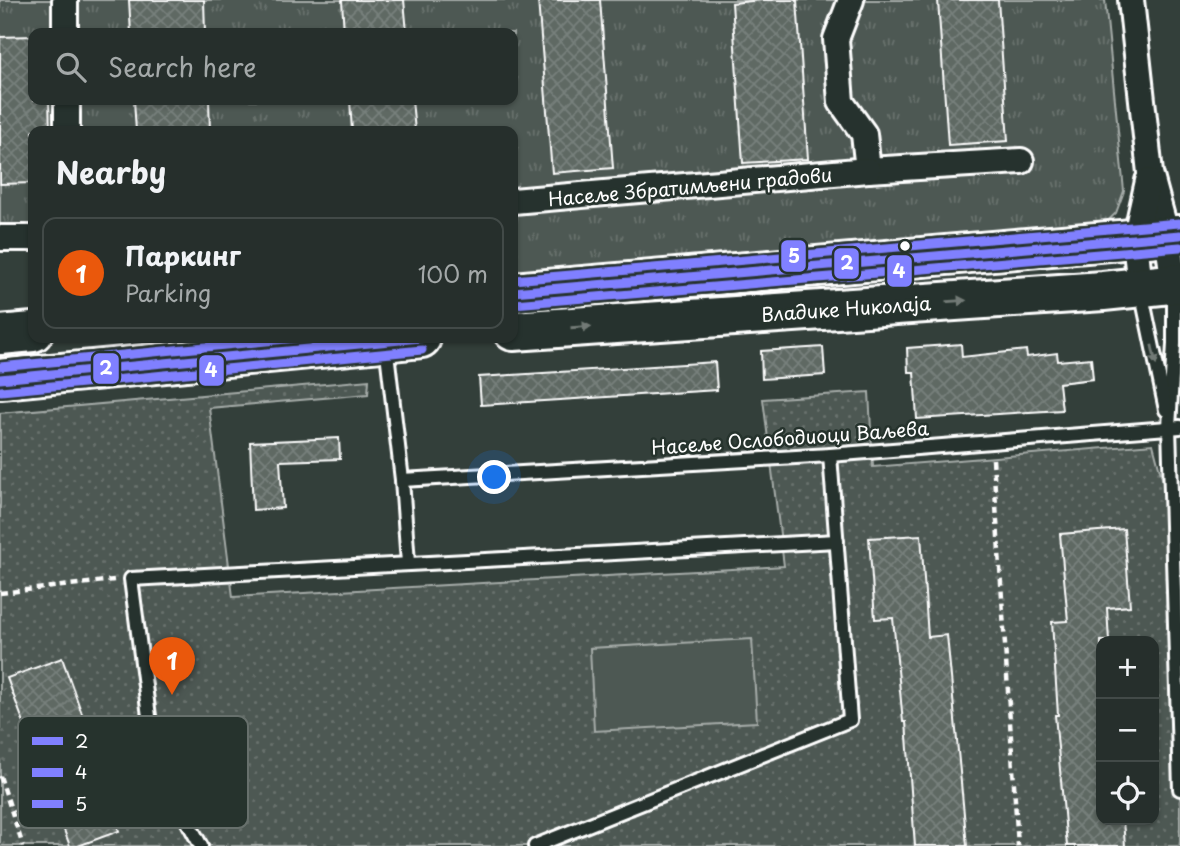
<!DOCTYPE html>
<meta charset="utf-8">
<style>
:root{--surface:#262f2c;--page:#2e3734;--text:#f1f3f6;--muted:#a4a9a9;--line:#424a48;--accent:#ea580c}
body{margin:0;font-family:"Playpen Sans",sans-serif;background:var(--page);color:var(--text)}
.controls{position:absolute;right:21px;bottom:21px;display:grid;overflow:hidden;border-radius:14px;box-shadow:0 2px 5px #0004}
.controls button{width:63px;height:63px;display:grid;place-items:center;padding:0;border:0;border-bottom:2px solid var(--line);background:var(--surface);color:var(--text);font:35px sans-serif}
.you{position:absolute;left:495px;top:478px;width:24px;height:24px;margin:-18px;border:5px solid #fff;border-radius:50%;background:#1a73e8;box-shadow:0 0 0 10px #1a73e833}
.badge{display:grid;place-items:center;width:46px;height:46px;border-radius:50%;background:var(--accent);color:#fff;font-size:23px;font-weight:700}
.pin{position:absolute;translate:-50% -58px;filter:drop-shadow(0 2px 4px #0008)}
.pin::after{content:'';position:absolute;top:37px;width:24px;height:21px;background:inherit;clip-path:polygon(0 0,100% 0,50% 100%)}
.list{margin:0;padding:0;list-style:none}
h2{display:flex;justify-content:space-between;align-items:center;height:91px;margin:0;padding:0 28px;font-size:30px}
h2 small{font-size:23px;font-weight:400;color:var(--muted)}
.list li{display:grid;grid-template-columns:46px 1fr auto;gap:21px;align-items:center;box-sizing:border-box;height:112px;margin:0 14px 14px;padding:0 14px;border:2px solid var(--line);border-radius:14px}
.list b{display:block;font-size:26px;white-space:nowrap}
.list p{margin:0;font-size:23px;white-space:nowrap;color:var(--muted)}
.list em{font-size:23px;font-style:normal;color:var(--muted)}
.icon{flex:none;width:38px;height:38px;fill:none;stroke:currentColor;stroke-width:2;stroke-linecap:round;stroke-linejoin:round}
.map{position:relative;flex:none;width:1180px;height:846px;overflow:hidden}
.search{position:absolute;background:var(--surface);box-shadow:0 2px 5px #0004;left:28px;top:28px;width:490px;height:77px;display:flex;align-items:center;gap:18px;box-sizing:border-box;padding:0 24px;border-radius:14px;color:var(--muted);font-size:26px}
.panel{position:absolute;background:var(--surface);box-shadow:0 2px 5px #0004;left:28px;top:126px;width:490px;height:217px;border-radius:14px}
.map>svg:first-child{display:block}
.grass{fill:url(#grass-dots);stroke:#a6aca9;stroke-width:2;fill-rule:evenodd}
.park{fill:url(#park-tufts);stroke:#a6aca9;stroke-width:2;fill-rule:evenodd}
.pitch{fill:#4d5853;stroke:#a6aca9;stroke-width:2}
.building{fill:url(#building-cross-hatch);stroke:#fff;stroke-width:2}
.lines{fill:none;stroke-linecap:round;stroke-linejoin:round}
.service-casing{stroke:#fff;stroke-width:18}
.minor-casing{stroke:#fff;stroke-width:30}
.primary-casing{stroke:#fff;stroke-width:44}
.path{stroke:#fff;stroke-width:4.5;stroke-dasharray:7 5;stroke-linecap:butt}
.service{stroke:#26332d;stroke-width:12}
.minor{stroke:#26332d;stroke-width:24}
.primary{stroke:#26332d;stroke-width:38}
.bus-1-casing{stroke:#26332d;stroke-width:14}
.bus-2-casing{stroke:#26332d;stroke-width:14}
.bus-3-casing{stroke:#26332d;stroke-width:14}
.bus-1{stroke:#8080ff;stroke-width:9}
.bus-2{stroke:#8080ff;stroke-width:9}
.bus-3{stroke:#8080ff;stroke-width:9}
.oneway{fill:#727a76}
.bus-dot{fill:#fff;stroke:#26332d;stroke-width:2.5}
.labels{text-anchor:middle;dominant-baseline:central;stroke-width:5;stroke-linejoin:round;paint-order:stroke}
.street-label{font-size:19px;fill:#fff;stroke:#26332d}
.key{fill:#26332d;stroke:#67706c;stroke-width:2}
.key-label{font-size:19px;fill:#fff}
.line-badge{stroke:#26332d;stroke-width:2.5}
.badge-label{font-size:19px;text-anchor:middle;font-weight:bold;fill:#fff}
</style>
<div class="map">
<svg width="1180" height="846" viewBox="0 0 1180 846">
<defs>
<pattern id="grass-dots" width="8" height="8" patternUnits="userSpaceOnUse" patternTransform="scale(1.75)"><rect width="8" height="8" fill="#4d5853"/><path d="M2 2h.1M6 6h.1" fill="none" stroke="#68716d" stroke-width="1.8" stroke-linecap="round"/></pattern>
<pattern id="park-tufts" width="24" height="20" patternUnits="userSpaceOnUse" patternTransform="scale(1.75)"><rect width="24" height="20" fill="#4d5853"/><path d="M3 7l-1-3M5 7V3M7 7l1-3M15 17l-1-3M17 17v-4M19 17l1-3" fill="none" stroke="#68716d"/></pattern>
<pattern id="building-cross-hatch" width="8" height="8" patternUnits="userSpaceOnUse" patternTransform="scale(1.75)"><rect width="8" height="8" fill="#5f6964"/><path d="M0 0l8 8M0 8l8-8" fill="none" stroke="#77807b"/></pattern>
</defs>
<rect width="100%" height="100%" fill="#333f3a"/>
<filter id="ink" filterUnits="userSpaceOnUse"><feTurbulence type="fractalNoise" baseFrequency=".0143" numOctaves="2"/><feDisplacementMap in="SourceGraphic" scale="14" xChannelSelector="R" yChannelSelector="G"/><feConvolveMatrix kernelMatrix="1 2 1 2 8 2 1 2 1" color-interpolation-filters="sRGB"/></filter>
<g filter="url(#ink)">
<!-- grass -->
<path class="grass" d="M369,380L368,394L209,408L233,597L784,566L763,399L869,392L873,467L1153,444L1180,546V846H0V413ZM1101,641H1154V820H1101Z"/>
<!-- park -->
<path class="park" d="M0,0H1105L1124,191L1116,213L1095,233L513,277V131H33V238H0ZM33,33H513V100H33Z"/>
<!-- pitch -->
<path class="pitch" d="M752,639L757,722L594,731L590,648Z"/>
<!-- building -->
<g class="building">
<path d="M129,0H204L205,33H131Z"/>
<path d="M342,0H404L407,33H344Z"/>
<path d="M538,0H600L613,168L552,173Z"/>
<path d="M762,0H797L808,159L743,163L732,3Z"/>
<path d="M938,0H998L1008,141L948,145Z"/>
<path d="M33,36V100H49L50,131H33V183L0,184V37Z"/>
<path d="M134,100H209L210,131H136Z"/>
<path d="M350,100H412L415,131H352Z"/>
<path d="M961,344L962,357L1026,350L1027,357L1057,353L1058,361L1091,358L1093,379L1059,383L1062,410L917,419L914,372H908L907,348Z"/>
<path d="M823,347L825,375L762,379L761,351Z"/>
<path d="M715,362L717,390L481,405L479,377Z"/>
<path d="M339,438L340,459L280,461L283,508L253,510L250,442Z"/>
<path d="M1124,529L1130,606L1107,608L1109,641H1101V820H1123L1125,846H1067L1055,715H1058L1052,622L1068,621L1060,534Z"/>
<path d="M921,535L928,637L947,635L967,846H915L906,722H903L893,618L875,619L869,538Z"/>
<path d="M62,658L91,739L87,741L119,831L78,846H70L7,678Z"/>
</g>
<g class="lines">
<defs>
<g id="service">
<path d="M1174,286V344L1169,427L1180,789"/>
<path d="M1141,291L1166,410"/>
<path d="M386,344L402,480L408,563"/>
<path d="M402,480L830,455L1180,427"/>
<path d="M201,846L155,762L131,579L837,541"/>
<path d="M535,846L850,720L830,455"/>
</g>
<g id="minor">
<path d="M65,0V33"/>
<path d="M851,0L836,39L841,102L864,134L868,170L1021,161"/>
<path d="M1131,0L1150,173L1167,236L1174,284"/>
<path d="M67,100V131"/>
<path d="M513,201L868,170"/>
<path d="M0,238H33"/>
<path d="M1140,288L1135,240L1148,181"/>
</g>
<g id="primary">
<path d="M513,292L1180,235"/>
<path d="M513,331L1103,291L1180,283"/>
<path d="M0,335L33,332"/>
<path d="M0,379L421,338"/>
</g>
</defs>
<!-- service casing -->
<use href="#service" class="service-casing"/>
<!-- minor casing -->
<use href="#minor" class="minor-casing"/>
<!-- primary casing -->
<use href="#primary" class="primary-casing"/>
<!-- path -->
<g class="path">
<path d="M993,459L1018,846"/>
<path d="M0,593L114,580"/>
<path d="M0,776L23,846"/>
</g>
<!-- service -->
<use href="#service" class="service"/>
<!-- minor -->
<use href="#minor" class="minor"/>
<!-- primary -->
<use href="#primary" class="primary"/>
<defs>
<g id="bus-1">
<path d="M513,292L1180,235"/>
<path d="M0,379L421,338"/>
</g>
<g id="bus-2">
<path d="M514,304L1180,247"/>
<path d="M1,391L422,350"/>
</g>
<g id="bus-3">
<path d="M513,280L1179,223"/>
<path d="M0,367L297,338"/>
</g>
</defs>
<!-- bus-1 casing -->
<use href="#bus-1" class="bus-1-casing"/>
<!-- bus-2 casing -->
<use href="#bus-2" class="bus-2-casing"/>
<!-- bus-3 casing -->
<use href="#bus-3" class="bus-3-casing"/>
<!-- bus-1 -->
<use href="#bus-1" class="bus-1"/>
<!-- bus-2 -->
<use href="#bus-2" class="bus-2"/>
<!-- bus-3 -->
<use href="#bus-3" class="bus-3"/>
</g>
<!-- one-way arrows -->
<defs><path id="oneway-solid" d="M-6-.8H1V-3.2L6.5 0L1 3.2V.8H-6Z" transform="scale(1.75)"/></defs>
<g class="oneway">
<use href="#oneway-solid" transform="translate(956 301) rotate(-4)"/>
<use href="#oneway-solid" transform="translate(581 327) rotate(-4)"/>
<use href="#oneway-solid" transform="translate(1154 355) rotate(78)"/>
</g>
</g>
<!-- markers -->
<circle class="bus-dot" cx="905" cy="246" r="6"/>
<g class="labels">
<!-- street labels -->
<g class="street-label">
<text transform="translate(690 186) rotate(-5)">Насеље Збратимљени градови</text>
<text transform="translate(846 308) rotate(-4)">Владике Николаја</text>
<text transform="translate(790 437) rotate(-4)">Насеље Ослободиоци Ваљева</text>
</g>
</g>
<!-- legend -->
<rect x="18" y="716" width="230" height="112" rx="10" class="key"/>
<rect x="32" y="737" width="31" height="8" fill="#8080ff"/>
<rect x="32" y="768" width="31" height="9" fill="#8080ff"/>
<rect x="32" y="800" width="31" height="8" fill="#8080ff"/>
<g class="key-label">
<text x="75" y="748">2</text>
<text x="75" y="779">4</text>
<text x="75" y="811">5</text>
</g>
<g class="line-badge">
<rect x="780" y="239" width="27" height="34" rx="7" fill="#8080ff"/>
<rect x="833" y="247" width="27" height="33" rx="7" fill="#8080ff"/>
<rect x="886" y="254" width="27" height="34" rx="7" fill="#8080ff"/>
<rect x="92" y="352" width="28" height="33" rx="7" fill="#8080ff"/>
<rect x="198" y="354" width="27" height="33" rx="7" fill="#8080ff"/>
</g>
<g class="badge-label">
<text x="794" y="263">5</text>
<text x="847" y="270">2</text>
<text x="899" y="278">4</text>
<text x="106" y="375">2</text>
<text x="211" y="377">4</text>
</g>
</svg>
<div class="controls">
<button>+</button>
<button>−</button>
<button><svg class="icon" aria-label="locate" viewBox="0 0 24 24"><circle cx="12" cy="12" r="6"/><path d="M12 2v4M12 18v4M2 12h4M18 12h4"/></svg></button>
</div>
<div class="you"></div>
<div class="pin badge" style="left:172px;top:695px">1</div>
<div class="search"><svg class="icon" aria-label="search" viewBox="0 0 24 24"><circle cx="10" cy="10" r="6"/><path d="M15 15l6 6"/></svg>Search here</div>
<section class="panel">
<h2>Nearby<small></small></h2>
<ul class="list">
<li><span class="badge">1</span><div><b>Паркинг</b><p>Parking</p></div><em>100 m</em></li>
</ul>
</section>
</div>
